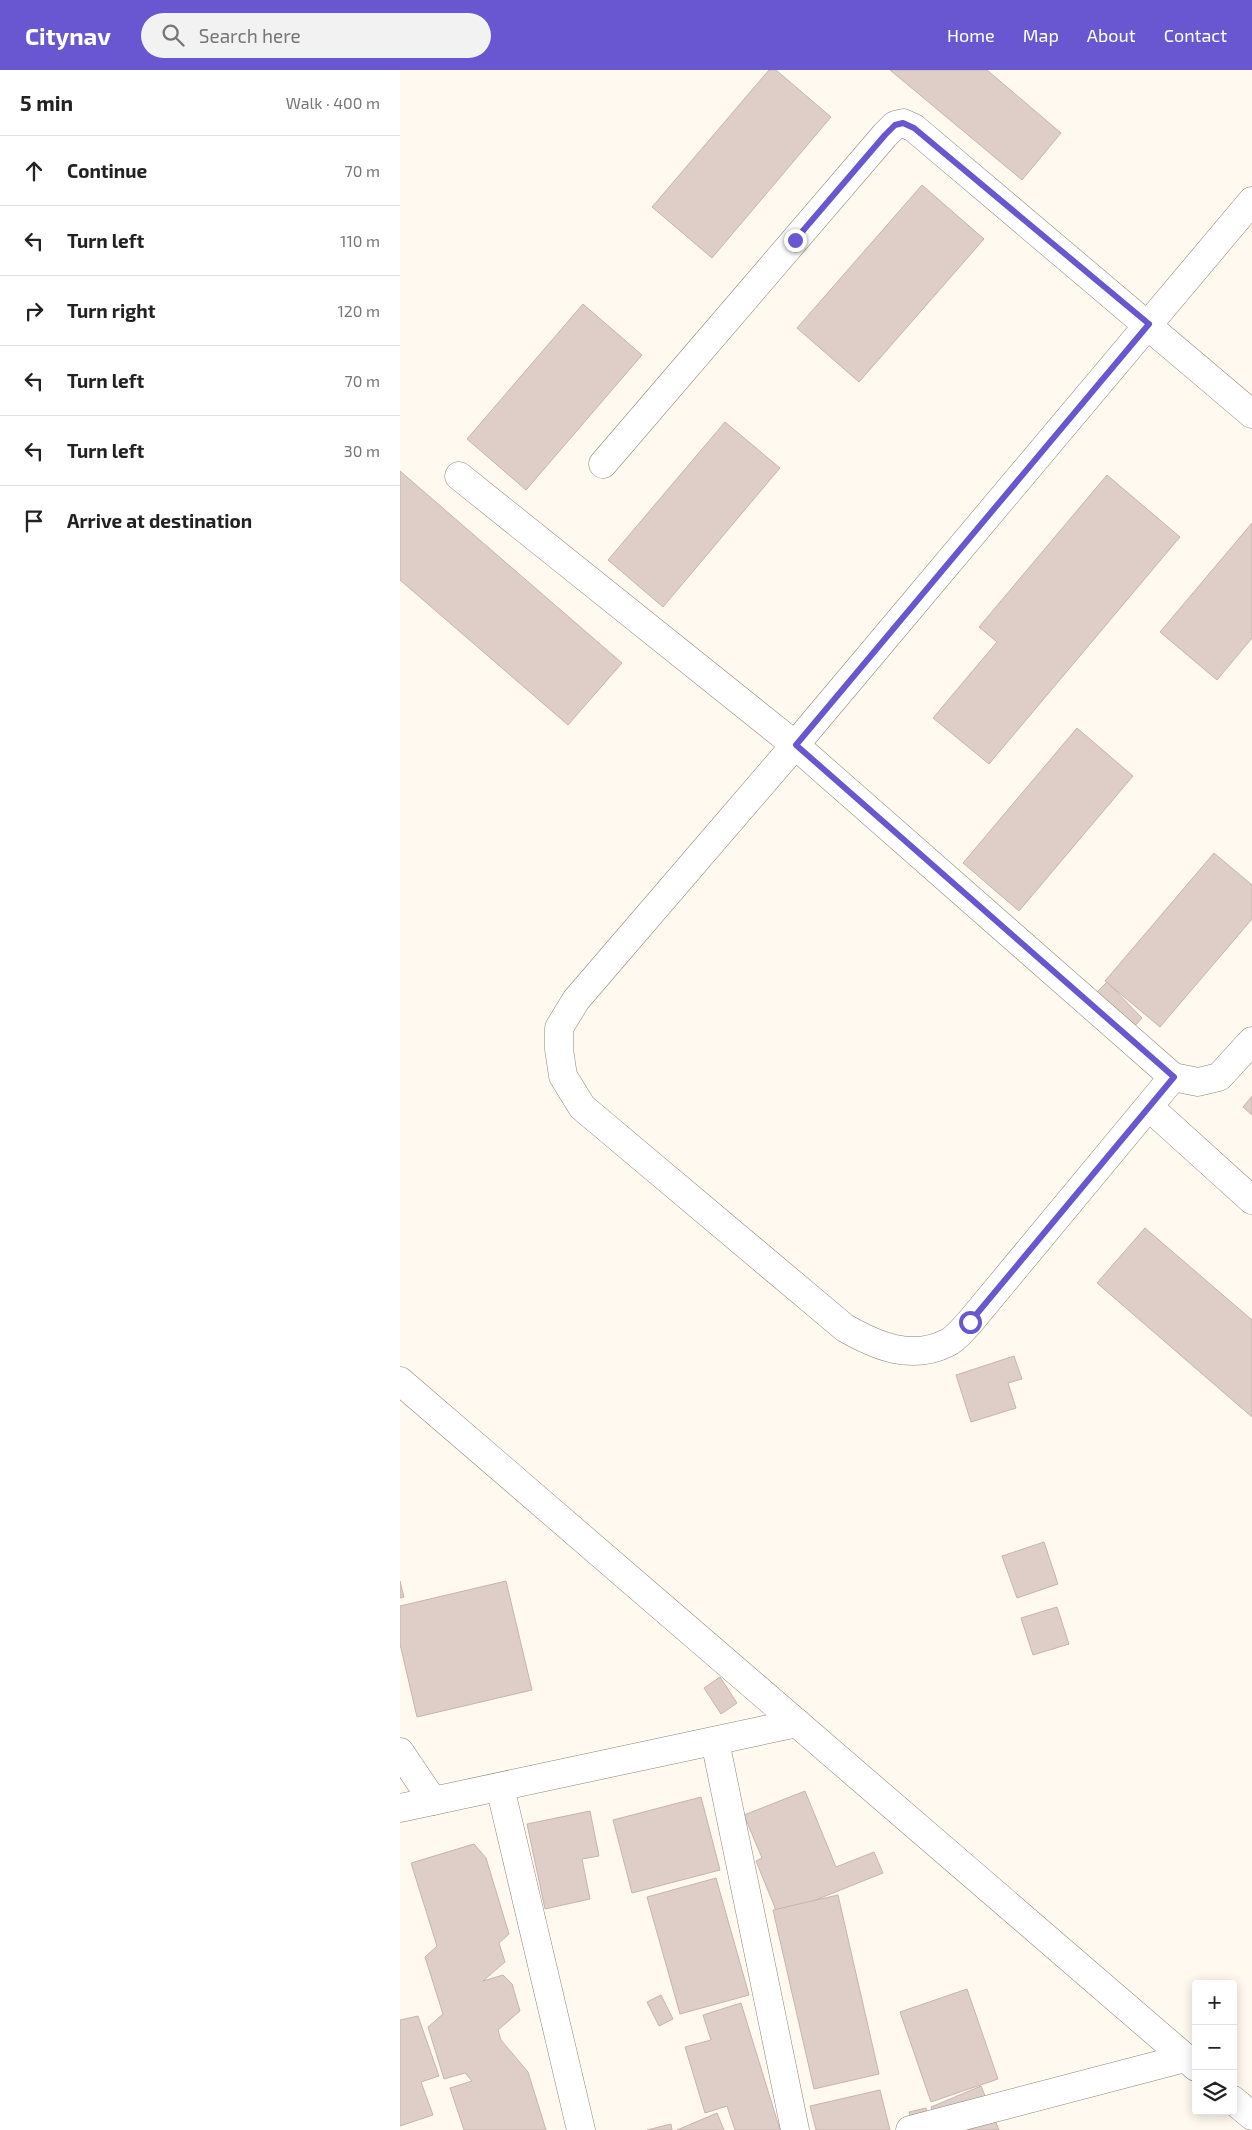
<!DOCTYPE html>
<meta charset="utf-8">
<style>
:root{--surface:#fff;--page:#f2f2f2;--text:#222;--muted:#767676;--line:#e0e0e0;--accent:#6957d1}
body{margin:0;font-family:"Exo 2",sans-serif;background:var(--page);color:var(--text)}
.controls{position:absolute;right:15px;bottom:15px;display:grid;overflow:hidden;border-radius:5px;box-shadow:0 2px 12px #0003}
.controls button{width:45px;height:45px;display:grid;place-items:center;padding:0;border:0;border-bottom:1px solid var(--line);background:var(--surface);color:var(--text);font:25px sans-serif}
.stop{position:absolute;width:15px;height:15px;margin:-11px;border:4px solid #6957d1;border-radius:50%;background:#fff}
.stop.end{background:#6957d1;border-color:#fff;box-shadow:0 1px 5px #0008}
.list{margin:0;padding:0;list-style:none}
h2{display:flex;justify-content:space-between;align-items:center;height:65px;margin:0;padding:0 20px;font-size:21px}
h2 small{font-size:16px;font-weight:400;color:var(--muted)}
.list li{display:grid;grid-template-columns:32px 1fr auto;gap:15px;align-items:center;box-sizing:border-box;height:70px;padding:0 20px;border-top:1px solid var(--line)}
.list b{display:block;font-size:19px;white-space:nowrap}
.list em{font-size:16px;font-style:normal;color:var(--muted)}
.icon{flex:none;width:28px;height:28px;fill:none;stroke:currentColor;stroke-width:2;stroke-linecap:round;stroke-linejoin:round}
.map{position:relative;flex:none;width:852px;height:2060px;overflow:hidden}
header{display:flex;align-items:center;gap:30px;box-sizing:border-box;height:70px;padding:0 25px;background:var(--accent);color:#fff}
header strong{font-size:24px}
nav{display:flex;gap:28px;margin-inline-start:auto;font-size:18px}
.search{width:350px;height:45px;background:var(--page);display:flex;align-items:center;gap:12px;box-sizing:border-box;padding:0 18px;border-radius:28px;color:var(--muted);font-size:19px}
main{display:flex}
aside{flex:1;background:var(--surface)}
.map>svg:first-child{display:block}
.building{fill:#dfcec7;stroke:#c5b5ae}
.lines{fill:none;stroke-linecap:round;stroke-linejoin:round}
.minor-casing{stroke:#8c8376;stroke-width:29}
.minor{stroke:#fff;stroke-width:28}
.route{stroke:#6957d1;stroke-width:6}
</style>
<header>
<strong>Citynav</strong>
<div class="search"><svg class="icon" aria-label="search" viewBox="0 0 24 24"><circle cx="10" cy="10" r="6"/><path d="M15 15l6 6"/></svg>Search here</div>
<nav><a>Home</a><a>Map</a><a>About</a><a>Contact</a></nav>
</header>
<main>
<aside>
<h2>5 min<small>Walk · 400 m</small></h2>
<ul class="list">
<li><svg class="icon" aria-label="ahead" viewBox="0 0 24 24"><path d="M12 20V5M6 11l6-6 6 6"/></svg><div><b>Continue</b></div><em>70 m</em></li>
<li><svg class="icon" aria-label="left" viewBox="0 0 24 24"><path d="M17 20v-9H6M10 6l-5 5 5 5"/></svg><div><b>Turn left</b></div><em>110 m</em></li>
<li><svg class="icon" aria-label="right" viewBox="0 0 24 24"><path d="M7 20v-9h11M14 6l5 5-5 5"/></svg><div><b>Turn right</b></div><em>120 m</em></li>
<li><svg class="icon" aria-label="left" viewBox="0 0 24 24"><path d="M17 20v-9H6M10 6l-5 5 5 5"/></svg><div><b>Turn left</b></div><em>70 m</em></li>
<li><svg class="icon" aria-label="left" viewBox="0 0 24 24"><path d="M17 20v-9H6M10 6l-5 5 5 5"/></svg><div><b>Turn left</b></div><em>30 m</em></li>
<li><svg class="icon" aria-label="arrive" viewBox="0 0 24 24"><path d="M6 21V4h12l-3 4 3 4H6"/></svg><div><b>Arrive at destination</b></div></li>
</ul>
</aside>
<div class="map">
<svg width="852" height="2060" viewBox="0 0 852 2060">
<rect width="100%" height="100%" fill="#fff9f0"/>
<!-- building -->
<g class="building">
<path d="M369,0H376L431,47L312,188L252,137Z"/>
<path d="M490,0H587L661,63L622,110Z"/>
<path d="M522,115L584,169L459,312L397,258Z"/>
<path d="M183,234L242,285L126,420L67,369Z"/>
<path d="M325,352L380,398L263,537L208,490Z"/>
<path d="M0,401L222,593L168,655L0,510Z"/>
<path d="M707,405L780,467L589,694L533,648L597,572L579,557Z"/>
<path d="M852,453V568L817,610L760,562Z"/>
<path d="M677,658L733,706L619,841L563,793Z"/>
<path d="M814,783L852,815V849L760,957L705,911Z"/>
<path d="M707,912L742,948L732,959L696,923Z"/>
<path d="M852,1026V1045L843,1037Z"/>
<path d="M745,1158L852,1250V1347L697,1213Z"/>
<path d="M614,1286L622,1309L608,1313L616,1338L571,1352L556,1305Z"/>
<path d="M644,1472L658,1514L617,1528L602,1486Z"/>
<path d="M0,1511L4,1527L0,1528Z"/>
<path d="M106,1511L132,1620L17,1647L0,1574V1536Z"/>
<path d="M657,1537L669,1574L633,1585L621,1548Z"/>
<path d="M320,1607L337,1633L321,1644L304,1618Z"/>
<path d="M405,1721L436,1797L474,1782L483,1803L378,1845L356,1791L362,1788L344,1745Z"/>
<path d="M301,1727L320,1800L232,1823L213,1750Z"/>
<path d="M190,1741L199,1786L182,1789L190,1829L145,1839L127,1754Z"/>
<path d="M74,1774L86,1788L109,1864L99,1873L105,1892L83,1911L103,1905L112,1914L120,1941L98,1960L101,1970L128,2002L146,2060H64L50,2018L72,2011L65,2003L44,2009L28,1957L43,1944L25,1887L37,1876L11,1793Z"/>
<path d="M316,1808L349,1925L280,1944L247,1827Z"/>
<path d="M438,1825L479,2004L414,2019L373,1840Z"/>
<path d="M567,1919L598,2009L531,2032L500,1942Z"/>
<path d="M261,1925L273,1949L259,1956L247,1932Z"/>
<path d="M341,1933L380,2060H335L327,2036L305,2043L285,1977L311,1970L303,1945Z"/>
<path d="M18,1946L39,2006L21,2012L33,2045L0,2056V1950Z"/>
<path d="M581,2016L599,2060H540L531,2037Z"/>
<path d="M480,2020L490,2060H416L410,2036Z"/>
<path d="M526,2038L531,2060H513L509,2042Z"/>
<path d="M317,2043L324,2060H277Z"/>
<path d="M271,2054L272,2060H247Z"/>
</g>
<g class="lines">
<defs>
<g id="minor">
<path d="M203,394L485,65L495,55L503,53L514,58L852,344"/>
<path d="M59,406L395,675L773,1007L798,1012L819,1007L852,971"/>
<path d="M773,1007L570,1252C563,1259 556,1269 547,1273C511,1291 477,1276 445,1258L182,1037L163,1006L159,979V958L176,930L395,675L852,131"/>
<path d="M749,1037L852,1130"/>
<path d="M0,1311L796,1997"/>
<path d="M315,1671L395,2060"/>
<path d="M0,1682L33,1731"/>
<path d="M100,1717L181,2060"/>
<path d="M0,1738L397,1653"/>
<path d="M833,2030L852,2046"/>
<path d="M510,2060L785,1988"/>
</g>
</defs>
<!-- minor casing -->
<use href="#minor" class="minor-casing"/>
<!-- minor -->
<use href="#minor" class="minor"/>
</g>
<g class="lines">
<!-- route -->
<path class="route" d="M395,170L485,65L495,55L503,53L514,58L749,254L396,675L774,1007L570,1252"/>
</g>
</svg>
<div class="controls">
<button>+</button>
<button>−</button>
<button><svg class="icon" aria-label="layers" viewBox="0 0 24 24"><path d="M12 4l9 5-9 5-9-5zM3 14l9 5 9-5"/></svg></button>
</div>
<div class="stop" style="left:570px;top:1252px"></div>
<div class="stop end" style="left:395px;top:170px"></div>
</div>
</main>
